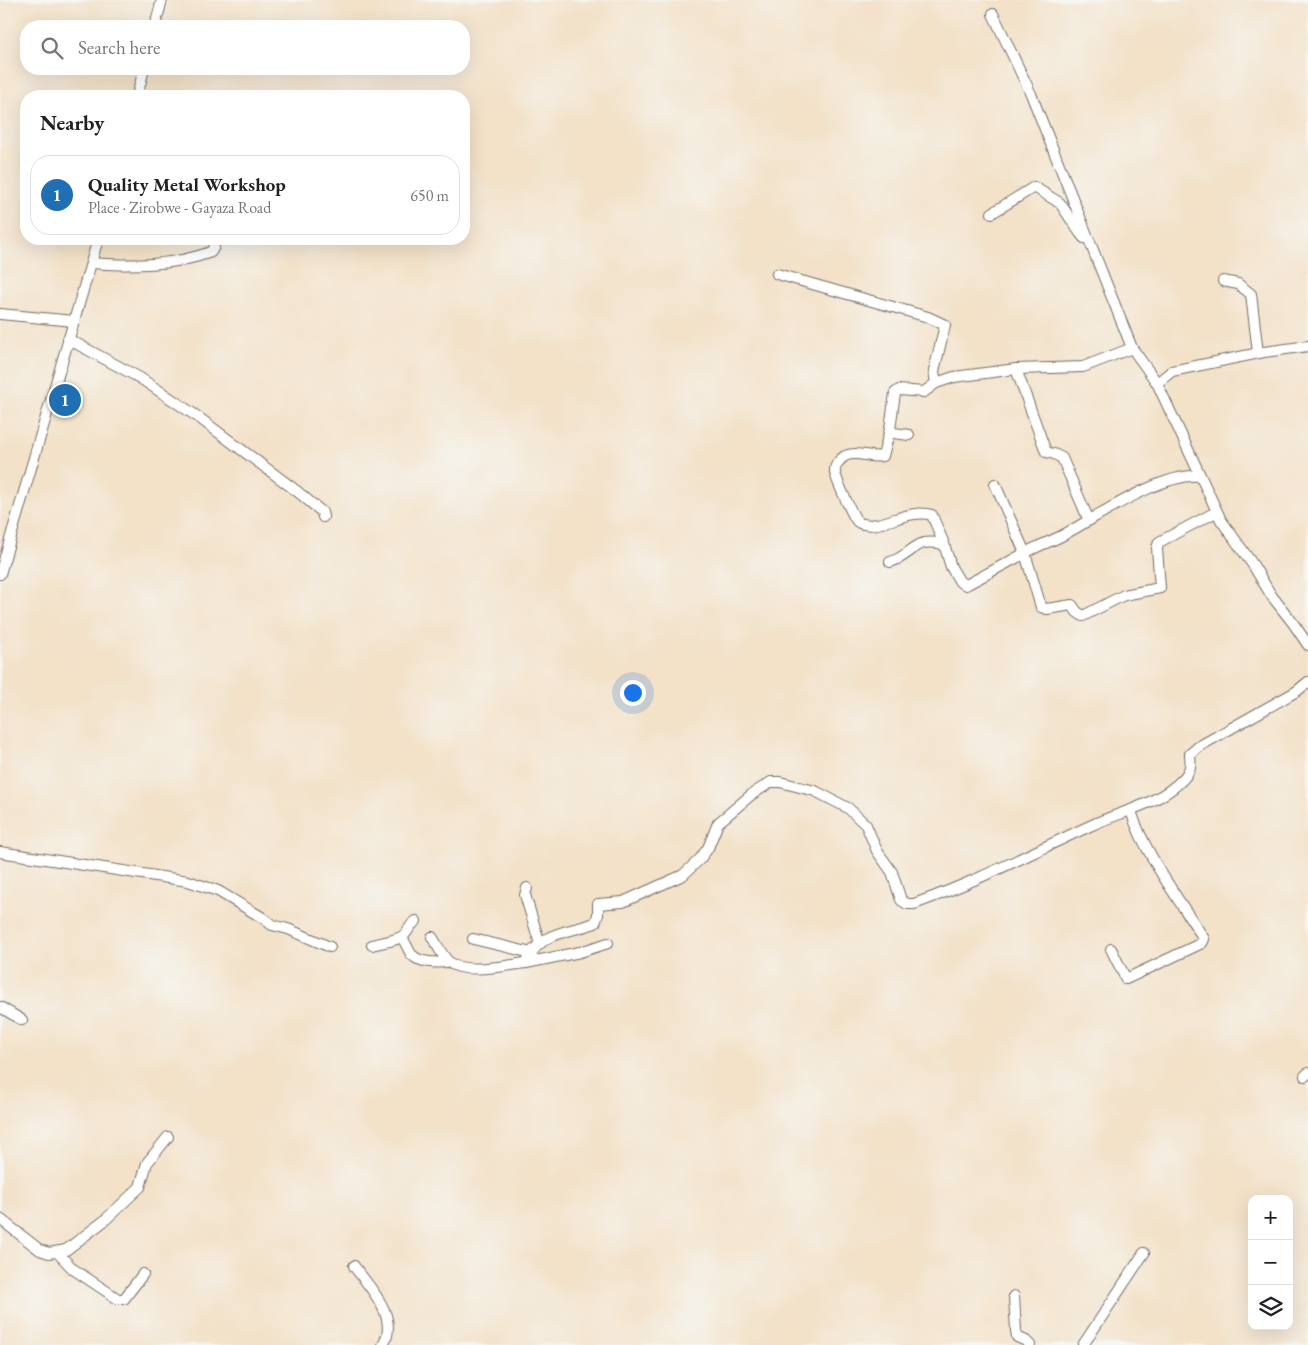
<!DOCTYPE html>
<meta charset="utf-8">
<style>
:root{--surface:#fff;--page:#f6f6f6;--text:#202124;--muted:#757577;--line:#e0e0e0;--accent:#1f6fb2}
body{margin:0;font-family:"EB Garamond",serif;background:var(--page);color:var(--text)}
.controls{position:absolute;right:15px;bottom:15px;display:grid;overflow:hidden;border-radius:10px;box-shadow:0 5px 20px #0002}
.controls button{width:45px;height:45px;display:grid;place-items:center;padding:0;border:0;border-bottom:1px solid var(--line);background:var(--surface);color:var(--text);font:25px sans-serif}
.you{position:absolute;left:632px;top:692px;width:18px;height:18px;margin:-12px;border:4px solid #fff;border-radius:50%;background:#1a73e8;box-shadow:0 0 0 8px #1a73e833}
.badge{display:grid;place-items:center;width:32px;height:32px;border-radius:50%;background:var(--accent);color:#fff;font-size:16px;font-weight:700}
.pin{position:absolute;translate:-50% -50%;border:2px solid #fff;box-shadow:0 1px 5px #0006}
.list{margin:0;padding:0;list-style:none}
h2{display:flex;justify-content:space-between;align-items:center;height:65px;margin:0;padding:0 20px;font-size:21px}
h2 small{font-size:16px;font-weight:400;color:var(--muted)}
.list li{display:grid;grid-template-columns:32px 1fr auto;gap:15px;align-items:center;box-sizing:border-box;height:80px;margin:0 10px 10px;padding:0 10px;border:1px solid var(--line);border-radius:20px}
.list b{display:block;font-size:19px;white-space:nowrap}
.list p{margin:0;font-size:16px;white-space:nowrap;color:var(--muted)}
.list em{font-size:16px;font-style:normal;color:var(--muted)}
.icon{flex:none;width:28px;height:28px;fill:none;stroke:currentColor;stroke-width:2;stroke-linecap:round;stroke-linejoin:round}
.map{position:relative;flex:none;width:1308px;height:1345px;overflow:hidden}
.search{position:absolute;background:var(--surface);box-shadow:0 5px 20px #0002;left:20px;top:20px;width:450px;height:55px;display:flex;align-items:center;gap:12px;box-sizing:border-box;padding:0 18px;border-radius:20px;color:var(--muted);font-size:19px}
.panel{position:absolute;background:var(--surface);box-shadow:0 5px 20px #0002;left:20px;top:90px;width:450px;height:155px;border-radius:20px}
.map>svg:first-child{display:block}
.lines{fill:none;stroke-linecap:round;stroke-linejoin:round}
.minor-casing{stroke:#716b62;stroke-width:12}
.minor{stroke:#fff;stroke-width:10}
</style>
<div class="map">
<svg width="1308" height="1345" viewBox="0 0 1308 1345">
<rect width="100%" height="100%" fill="#f6f6f2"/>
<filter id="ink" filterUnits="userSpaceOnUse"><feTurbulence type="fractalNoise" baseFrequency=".02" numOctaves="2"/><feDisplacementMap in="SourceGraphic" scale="10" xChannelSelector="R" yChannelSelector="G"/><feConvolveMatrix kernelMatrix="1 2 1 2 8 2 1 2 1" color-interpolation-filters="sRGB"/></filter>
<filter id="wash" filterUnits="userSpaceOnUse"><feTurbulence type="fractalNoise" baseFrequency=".0096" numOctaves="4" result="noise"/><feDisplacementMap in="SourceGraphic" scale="20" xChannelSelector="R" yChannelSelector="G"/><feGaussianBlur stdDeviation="1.12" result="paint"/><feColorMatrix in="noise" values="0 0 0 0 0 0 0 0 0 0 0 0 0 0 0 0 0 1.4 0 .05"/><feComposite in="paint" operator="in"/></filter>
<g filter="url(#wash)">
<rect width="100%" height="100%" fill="#f3e1c8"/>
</g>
<g filter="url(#ink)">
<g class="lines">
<defs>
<g id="minor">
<path d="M993,14L1031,94L1132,348L1157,383L1221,520L1253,565L1271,595L1293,623L1308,645"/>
<path d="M155,26L162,0"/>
<path d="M137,96L144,69"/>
<path d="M992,213L1034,187L1060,203L1080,233L1084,238"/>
<path d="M92,263C132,266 173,266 211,252L214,247L213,239"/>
<path d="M777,274L928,317L945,325L934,371L936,383"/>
<path d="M1223,281L1238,284L1251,294L1258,353"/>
<path d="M0,314L74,321"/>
<path d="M68,339L140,378L198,417L298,492L322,512L323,517"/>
<path d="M1016,369L1046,452L1054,454L1062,458L1087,516L1090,520"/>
<path d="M1157,383L1172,371L1264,352L1308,346"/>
<path d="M890,429L883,456C871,459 857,450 845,456C840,459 834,466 835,472C835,477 853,517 857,521C859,523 861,524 864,524C882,529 908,508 932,515L944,544L951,567L960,582L966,585C987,574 1007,563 1027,552C1039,545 1053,541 1065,534C1100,515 1161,473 1200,476"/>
<path d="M909,435L894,433L890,429L895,393L899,390L924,392L936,383L954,377L1016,369L1083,367L1132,348"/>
<path d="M995,484L1025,553L1041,607L1047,609L1072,605L1077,612L1083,616L1124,595L1160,588L1157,548L1159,542L1216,512"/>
<path d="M890,562C903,559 910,549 921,544C928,541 937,543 944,544"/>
<path d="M0,574L98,239"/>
<path d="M0,852L188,881L218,891L263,918L272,925L288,929L330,947"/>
<path d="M527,888L525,895L540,944"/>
<path d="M432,937C437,944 441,954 447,960C460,976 508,965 526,963"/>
<path d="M399,938L403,939C406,944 408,949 411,954C419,963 436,963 447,962"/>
<path d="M473,939L532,953"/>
<path d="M608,943L580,952L526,963C539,931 568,933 595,923L598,915V904L623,902L683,875L700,859L708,848L718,823L751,795L771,782H780L815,791L848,808L866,825L877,851L892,872L901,900L907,904H914C976,882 1033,852 1092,825C1123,811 1159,804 1183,779C1191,771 1191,764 1190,754L1198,747L1297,691L1308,682"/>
<path d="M372,945C381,942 400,941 406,933C410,928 410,925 416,921"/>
<path d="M1111,949L1126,979L1202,943L1204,939C1180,901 1144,853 1131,811"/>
<path d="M0,1007L22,1020"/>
<path d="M1305,1076L1308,1073"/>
<path d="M0,1219L40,1250L49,1253L66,1250L104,1221L140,1187L147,1163L168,1137"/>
<path d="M57,1252L73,1269L118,1299H124L143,1274"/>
<path d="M354,1266C369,1287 400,1317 383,1345"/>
<path d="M1014,1296L1016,1331L1017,1337L1026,1341L1030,1345"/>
<path d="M1083,1345L1144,1253"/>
</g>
</defs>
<!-- minor casing -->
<use href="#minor" class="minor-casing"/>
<!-- minor -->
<use href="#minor" class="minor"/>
</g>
</g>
</svg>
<div class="controls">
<button>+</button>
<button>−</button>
<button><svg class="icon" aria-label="layers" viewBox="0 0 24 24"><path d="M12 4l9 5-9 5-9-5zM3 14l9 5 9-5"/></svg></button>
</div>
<div class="you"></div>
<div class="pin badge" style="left:65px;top:400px">1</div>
<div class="search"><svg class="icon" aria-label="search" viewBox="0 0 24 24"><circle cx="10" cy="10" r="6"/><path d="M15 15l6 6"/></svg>Search here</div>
<section class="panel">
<h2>Nearby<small></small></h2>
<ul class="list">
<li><span class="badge">1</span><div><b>Quality Metal Workshop</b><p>Place · Zirobwe - Gayaza Road</p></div><em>650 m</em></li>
</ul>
</section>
</div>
